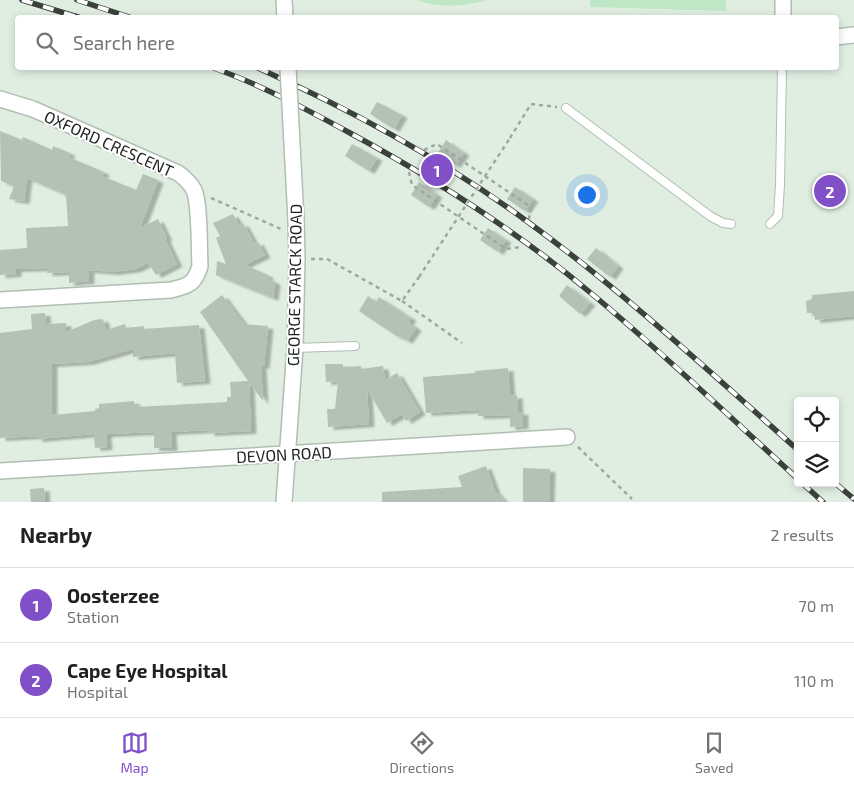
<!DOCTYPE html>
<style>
:root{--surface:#fff;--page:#f6f6f6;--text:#202124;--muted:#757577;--line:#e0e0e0;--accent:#814fc7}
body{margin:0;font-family:"Exo 2",sans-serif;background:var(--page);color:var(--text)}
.controls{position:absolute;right:15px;bottom:15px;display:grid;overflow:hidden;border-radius:5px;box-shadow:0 2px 8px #0003}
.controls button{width:45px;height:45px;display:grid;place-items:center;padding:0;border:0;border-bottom:1px solid var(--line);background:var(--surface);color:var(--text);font:25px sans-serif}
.you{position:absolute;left:586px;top:194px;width:18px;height:18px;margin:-12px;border:4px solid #fff;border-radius:50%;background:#1a73e8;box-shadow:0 0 0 8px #1a73e833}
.badge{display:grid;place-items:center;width:32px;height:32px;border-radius:50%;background:var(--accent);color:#fff;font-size:16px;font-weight:700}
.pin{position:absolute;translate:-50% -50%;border:2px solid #fff;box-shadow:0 1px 5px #0006}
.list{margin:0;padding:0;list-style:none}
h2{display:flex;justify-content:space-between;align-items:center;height:65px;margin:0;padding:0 20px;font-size:21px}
h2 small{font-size:16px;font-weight:400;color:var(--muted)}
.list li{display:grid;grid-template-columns:32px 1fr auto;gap:15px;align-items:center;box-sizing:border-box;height:75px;padding:0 20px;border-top:1px solid var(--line)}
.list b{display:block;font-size:19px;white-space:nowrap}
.list p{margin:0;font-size:16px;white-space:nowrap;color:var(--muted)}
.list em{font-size:16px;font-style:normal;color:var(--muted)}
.icon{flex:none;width:28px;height:28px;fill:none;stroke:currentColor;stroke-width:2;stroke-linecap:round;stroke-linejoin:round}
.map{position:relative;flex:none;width:854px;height:502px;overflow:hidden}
.search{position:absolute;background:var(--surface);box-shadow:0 2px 8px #0003;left:15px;right:15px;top:15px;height:55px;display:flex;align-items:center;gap:12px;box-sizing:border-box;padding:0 18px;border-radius:5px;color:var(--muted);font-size:19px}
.sheet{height:215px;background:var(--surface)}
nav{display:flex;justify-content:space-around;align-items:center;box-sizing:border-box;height:70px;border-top:1px solid var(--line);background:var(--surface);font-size:14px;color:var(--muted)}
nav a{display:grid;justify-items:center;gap:2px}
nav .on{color:var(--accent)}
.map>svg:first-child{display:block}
.green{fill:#bfe7c5}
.building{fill:#b4c1b5;filter:url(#shadow)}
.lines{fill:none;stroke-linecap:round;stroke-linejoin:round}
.service-casing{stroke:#b1beb2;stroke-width:10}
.minor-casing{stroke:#b1beb2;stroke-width:18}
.path{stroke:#9da89f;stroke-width:2.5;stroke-dasharray:4 4;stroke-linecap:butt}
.service{stroke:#fff;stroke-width:8}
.minor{stroke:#fff;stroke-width:15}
.rail-casing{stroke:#3b413c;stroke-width:5.5}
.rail{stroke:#fff;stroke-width:4;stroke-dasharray:11;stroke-linecap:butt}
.minor-bridge-casing{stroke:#b1beb2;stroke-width:18;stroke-linecap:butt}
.path-bridge{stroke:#9da89f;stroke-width:2.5;stroke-dasharray:4 4;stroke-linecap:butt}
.minor-bridge{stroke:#fff;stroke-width:15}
.labels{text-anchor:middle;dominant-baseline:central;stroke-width:4;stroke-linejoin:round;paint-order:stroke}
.street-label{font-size:16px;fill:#1d221e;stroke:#fff}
</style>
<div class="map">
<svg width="854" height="502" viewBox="0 0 854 502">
<defs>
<filter id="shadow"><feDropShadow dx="5.5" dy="3" stdDeviation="1" flood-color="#0004"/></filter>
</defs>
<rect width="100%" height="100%" fill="#e0eee2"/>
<!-- green -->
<g class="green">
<path d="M416,0H487C463,7 439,8 416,0Z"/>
<path d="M590,0H726V11L590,7Z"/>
</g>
<!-- building -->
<g class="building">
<path d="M377,102L402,115L394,129L370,114Z"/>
<path d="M0,131L22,140L23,137L52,150L53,146L70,153L68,157L104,172L102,176L136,190L143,174L158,180L140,228L158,219L167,238L165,239L177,264L156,275L148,263L136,269L114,272L89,270V281L69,283V272L47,273V268L16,269V274L0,275V250L27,248L26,228L68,226L66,195L27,178L24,201L9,199L14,186L1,181Z"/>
<path d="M446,140L464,153L455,165L438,153Z"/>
<path d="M352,144L377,158L369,171L345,156Z"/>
<path d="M419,182L437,195L429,207L411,195Z"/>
<path d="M515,187L533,199L525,211L507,199Z"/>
<path d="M233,214L239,225L243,223L254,243L258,242L265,255L245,265L268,275L267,278L275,282L273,298L216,275L217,261L226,264L216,238L220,236L213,223Z"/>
<path d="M488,228L506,240L498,252L480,240Z"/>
<path d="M596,248L618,266L610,277L587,259Z"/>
<path d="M567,285L590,303L580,314L559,296Z"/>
<path d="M854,291V316L815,320L814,313H807L806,301L812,299V295Z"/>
<path d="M222,295L244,324L268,326L264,366L261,365L263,401L249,383L251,431L209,433V430L171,432L172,448H154V432L108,434L106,435L107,447L95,448L94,434L37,439V436L0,438V333L32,329L31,314L45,313L46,324L66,323V332L94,320L103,319L106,330L125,324L126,328L144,326V329L199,325L205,381L177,383L175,353L133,357V349L88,362L52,364V415L95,411V409L99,408V404L134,401L135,407L227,402V397H231L230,382L248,381L200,312Z"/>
<path d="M368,296L376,302L379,297L411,318L408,322L416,328L407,341L399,336L398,337L359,311Z"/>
<path d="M325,364H343V367L361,366V369L383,366L385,380L397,373L420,412L406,421L402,414L387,423L367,389L369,424L328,427L327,409H335L338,381L326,382Z"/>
<path d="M508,368L510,396L517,395L518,412H523V426L510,427V415L478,416V410L426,413L423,377L475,373V371Z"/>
<path d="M486,466L495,491L505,502H382V492L462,487L458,476Z"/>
<path d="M523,468L550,469L549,502H523Z"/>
<path d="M44,488L45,502H31L30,489Z"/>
</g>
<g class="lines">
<defs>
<g id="service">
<path d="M566,108L710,216L723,223L731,224"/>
<path d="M770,224L778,216L780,185L782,68"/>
<path d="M295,348L355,346"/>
</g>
<g id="minor">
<path d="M284,0L285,18"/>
<path d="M783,18V0"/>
<path d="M836,37L854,35"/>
<path d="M0,99L33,109L178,173C185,178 190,183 194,190C200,204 199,248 200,266C195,284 188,286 171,290L0,300"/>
<path d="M0,471L567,437"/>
<path d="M284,502L295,348L297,258L296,220"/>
</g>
</defs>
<!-- service casing -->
<use href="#service" class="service-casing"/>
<!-- minor casing -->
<use href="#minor" class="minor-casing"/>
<!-- path -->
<g class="path">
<path d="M510,138L531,104L557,107"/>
<path d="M424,150L437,144L531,207L529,219"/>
<path d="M409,172L412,185L506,249L521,247"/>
<path d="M211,198L281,229"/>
<path d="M311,259H327L402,301L419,277"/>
<path d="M402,301L462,343"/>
<path d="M578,447L632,499"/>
</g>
<!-- service -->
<use href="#service" class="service"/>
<!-- minor -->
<use href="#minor" class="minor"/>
<defs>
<g id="rail">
<path d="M22,0L81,18"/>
<path d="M77,0L132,18"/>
<path d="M214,68C261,85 306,109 350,133C435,179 518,232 592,294C663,353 730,417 798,479"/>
<path d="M258,68C354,111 447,162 532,225C626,294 711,373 798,450"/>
<path d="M802,483L823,502"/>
<path d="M835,483L854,499"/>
</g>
</defs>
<!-- rail casing -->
<use href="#rail" class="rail-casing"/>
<!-- rail -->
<use href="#rail" class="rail"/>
<defs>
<path id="minor-bridge" d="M288,68L296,220"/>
</defs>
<!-- minor-bridge casing -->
<use href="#minor-bridge" class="minor-bridge-casing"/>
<!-- path-bridge -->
<path class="path-bridge" d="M419,277L510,138"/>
<!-- minor-bridge -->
<use href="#minor-bridge" class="minor-bridge"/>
</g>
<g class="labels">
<!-- street labels -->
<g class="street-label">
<text transform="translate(109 143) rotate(24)">OXFORD CRESCENT</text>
<text transform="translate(294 285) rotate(-89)">GEORGE STARCK ROAD</text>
<text transform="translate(284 454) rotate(-3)">DEVON ROAD</text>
</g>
</g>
</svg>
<div class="controls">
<button><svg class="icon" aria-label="locate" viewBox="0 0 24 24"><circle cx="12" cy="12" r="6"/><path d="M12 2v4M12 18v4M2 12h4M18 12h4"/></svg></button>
<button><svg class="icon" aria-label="layers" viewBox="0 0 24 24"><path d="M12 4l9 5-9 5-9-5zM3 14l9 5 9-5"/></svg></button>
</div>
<div class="you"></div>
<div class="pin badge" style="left:437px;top:170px">1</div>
<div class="pin badge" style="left:830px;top:191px">2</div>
<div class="search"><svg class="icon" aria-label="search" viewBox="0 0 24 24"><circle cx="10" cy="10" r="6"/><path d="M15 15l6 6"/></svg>Search here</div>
</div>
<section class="sheet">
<h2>Nearby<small>2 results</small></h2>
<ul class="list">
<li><span class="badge">1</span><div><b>Oosterzee</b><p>Station</p></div><em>70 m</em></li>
<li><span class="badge">2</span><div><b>Cape Eye Hospital</b><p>Hospital</p></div><em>110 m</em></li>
</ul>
</section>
<nav>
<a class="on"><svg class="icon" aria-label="map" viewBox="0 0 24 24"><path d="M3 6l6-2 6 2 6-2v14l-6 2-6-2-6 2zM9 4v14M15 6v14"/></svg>Map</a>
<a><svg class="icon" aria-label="directions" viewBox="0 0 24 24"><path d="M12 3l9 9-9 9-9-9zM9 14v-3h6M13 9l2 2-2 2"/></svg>Directions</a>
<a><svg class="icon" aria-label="saved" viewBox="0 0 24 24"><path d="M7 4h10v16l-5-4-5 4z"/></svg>Saved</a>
</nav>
